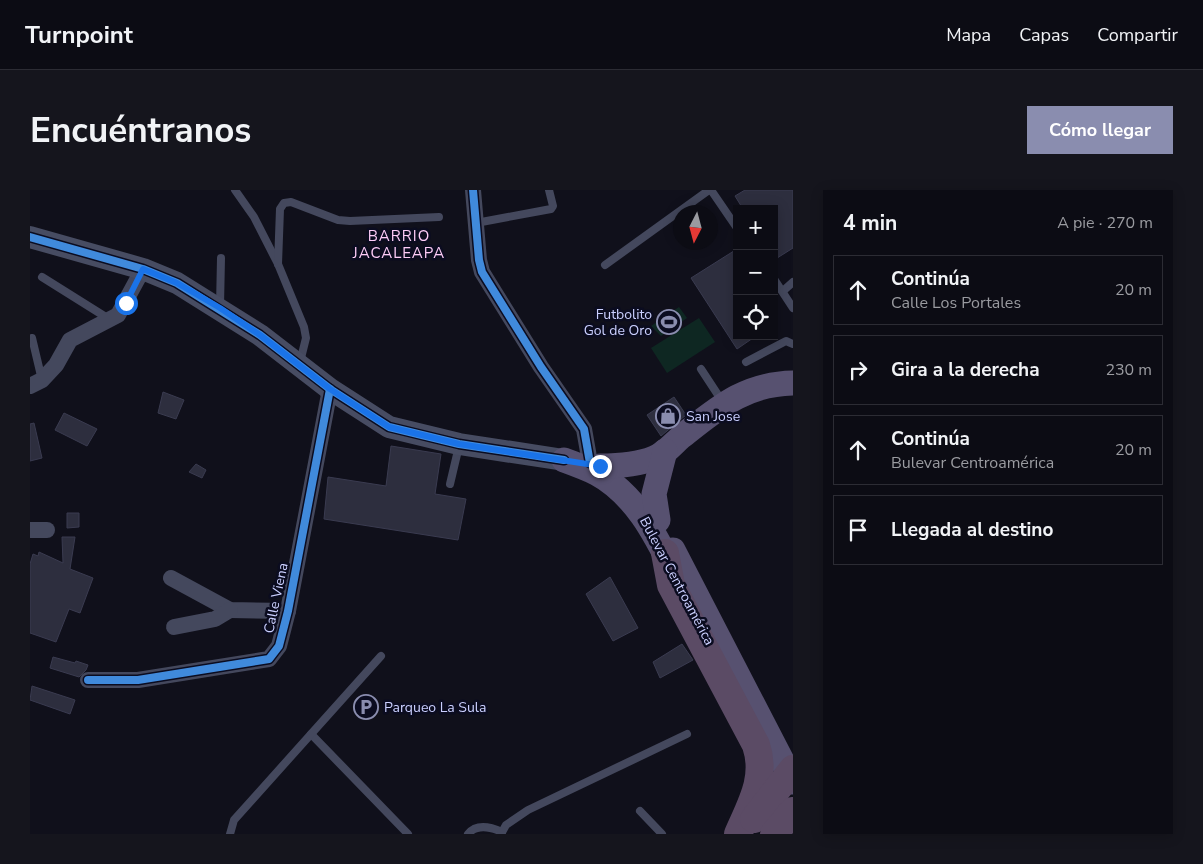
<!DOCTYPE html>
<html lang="es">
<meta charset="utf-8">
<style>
:root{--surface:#0c0c14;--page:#15151d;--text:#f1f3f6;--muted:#9a9ba0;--line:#2c2c34;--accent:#8a8daf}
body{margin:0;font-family:"Nunito Sans",sans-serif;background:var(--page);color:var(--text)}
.controls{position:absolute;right:15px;top:15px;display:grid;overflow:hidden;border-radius:0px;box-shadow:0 2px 12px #0003}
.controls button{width:45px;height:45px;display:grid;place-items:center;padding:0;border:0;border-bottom:1px solid var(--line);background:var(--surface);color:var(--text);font:25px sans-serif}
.compass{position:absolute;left:643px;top:15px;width:45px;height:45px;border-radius:50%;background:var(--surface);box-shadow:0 2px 12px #0003;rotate:186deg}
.stop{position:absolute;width:15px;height:15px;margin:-11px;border:4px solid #1a73e8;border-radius:50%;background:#fff}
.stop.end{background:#1a73e8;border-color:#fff;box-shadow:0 1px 5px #0008}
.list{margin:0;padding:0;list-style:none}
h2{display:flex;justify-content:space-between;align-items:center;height:65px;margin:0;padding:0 20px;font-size:21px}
h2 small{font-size:16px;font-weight:400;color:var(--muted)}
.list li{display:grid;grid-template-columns:32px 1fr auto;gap:15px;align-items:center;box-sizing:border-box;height:70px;margin:0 10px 10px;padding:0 10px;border:1px solid var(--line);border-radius:0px}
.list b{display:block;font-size:19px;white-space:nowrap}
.list p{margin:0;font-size:16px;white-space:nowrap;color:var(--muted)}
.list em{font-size:16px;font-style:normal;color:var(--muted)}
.icon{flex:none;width:28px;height:28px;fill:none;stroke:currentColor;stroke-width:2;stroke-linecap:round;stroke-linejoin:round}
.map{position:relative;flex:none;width:763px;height:644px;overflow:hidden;border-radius:0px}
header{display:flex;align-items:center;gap:30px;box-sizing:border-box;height:70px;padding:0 25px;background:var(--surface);border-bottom:1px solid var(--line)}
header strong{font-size:24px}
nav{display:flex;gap:28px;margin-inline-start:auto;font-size:18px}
.intro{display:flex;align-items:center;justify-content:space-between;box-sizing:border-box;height:120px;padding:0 30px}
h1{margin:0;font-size:35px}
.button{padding:12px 22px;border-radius:0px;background:var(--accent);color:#fff;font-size:18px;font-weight:700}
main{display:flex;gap:30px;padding:0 30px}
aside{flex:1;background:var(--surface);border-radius:0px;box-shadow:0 2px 12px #0003}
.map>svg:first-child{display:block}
.green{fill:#0e2722}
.building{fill:#2d2e3e;stroke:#3a3b50}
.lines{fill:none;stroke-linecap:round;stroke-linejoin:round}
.lane{stroke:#44485d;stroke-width:8}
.street{stroke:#44485d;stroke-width:16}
.secondary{stroke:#474c62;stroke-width:22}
.primary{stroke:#575170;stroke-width:25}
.highway{stroke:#5b4b65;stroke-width:28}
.cycleway-casing{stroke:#0b0c20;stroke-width:11}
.cycleway{stroke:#408adc;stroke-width:8}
.route{stroke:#1a73e8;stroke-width:6}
.labels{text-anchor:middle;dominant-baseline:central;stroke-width:5;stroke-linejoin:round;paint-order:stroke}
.poi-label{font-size:14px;fill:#cbd0ff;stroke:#0b0c20;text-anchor:start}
.street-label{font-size:14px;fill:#cbd0ff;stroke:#0b0c20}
.neighbourhood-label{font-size:15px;letter-spacing:1px;fill:#ffcdf8;stroke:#0b0c20}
</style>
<header>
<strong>Turnpoint</strong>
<nav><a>Mapa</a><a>Capas</a><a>Compartir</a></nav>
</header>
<div class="intro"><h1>Encuéntranos</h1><a class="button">Cómo llegar</a></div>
<main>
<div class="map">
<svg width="763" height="644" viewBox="0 0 763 644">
<rect width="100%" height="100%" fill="#10101b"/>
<!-- green -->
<g class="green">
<path d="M649,117L657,128L631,146L621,136Z"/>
<path d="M669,128L685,152L637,183L621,158Z"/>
</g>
<!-- building -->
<g class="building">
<path d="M715,0H763V58L744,70V19H713L705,6Z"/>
<path d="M707,59V146H726L707,159L661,88Z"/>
<path d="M133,202L154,210L146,229L128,223Z"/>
<path d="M644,207L656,225L631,246L617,225Z"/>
<path d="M34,223L67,239L57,256L25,240Z"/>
<path d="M4,233L12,268L0,271V234Z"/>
<path d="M361,256L411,264L405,304L436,309L428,350L294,329L298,287L356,296Z"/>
<path d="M166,274L176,280L172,288L159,282Z"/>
<path d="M37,323H49V337L37,338Z"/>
<path d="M32,347H45L40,379L63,388L50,423L39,419L26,452L0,443V374L3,364L8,366L9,362L33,373Z"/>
<path d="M580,387L608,438L583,451L556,404Z"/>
<path d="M652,454L663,470L630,488L623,472Z"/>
<path d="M23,467L45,473L46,471L58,475L56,480L49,487L20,478Z"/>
<path d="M2,496L45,510L40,524L0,510Z"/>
</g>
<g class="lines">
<!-- lane -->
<g class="lane">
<path d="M205,0L224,27L248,74L274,137L276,148L270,172"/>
<path d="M681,0L707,38"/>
<path d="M446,33L521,19L523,16L519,0"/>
<path d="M248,74L250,19L254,13L261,12L308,30L320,31L409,27"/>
<path d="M575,75L679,0"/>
<path d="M12,87L79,129"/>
<path d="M744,89L763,118"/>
<path d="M753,101L763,92"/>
<path d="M190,116L191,68"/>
<path d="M2,148L12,190"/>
<path d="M716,172L756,151L763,154"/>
<path d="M671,179L692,211"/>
<path d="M420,294L429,256"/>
<path d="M281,544L378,644"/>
<path d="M610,621L632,644"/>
<path d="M200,644L204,630L351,466"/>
<path d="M438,644C447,633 461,637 472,642"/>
<path d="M471,644L476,635L498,620L657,544"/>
</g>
<!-- street -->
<g class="street">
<path d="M443,0L449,70L452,82L511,177L554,239L560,273"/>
<path d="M0,196L12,190L26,175L40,150L88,125L113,79"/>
<path d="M0,340H17"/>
<path d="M141,388L200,420L258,421"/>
<path d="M144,437L185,429L200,420"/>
<path d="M58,490H108L239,469L249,456L258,421L300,199"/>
</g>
<!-- secondary -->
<path class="secondary" d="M0,47L113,79L147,93L230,145L300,199L359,237L429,254L534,270"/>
<!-- primary -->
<g class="primary">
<path d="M534,270C545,274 556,278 566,283C605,304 625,344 644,382"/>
<path d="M570,276C588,276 607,275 624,268C635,264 642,255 651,247C688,218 714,194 763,193"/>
<path d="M628,330L624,304L635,261"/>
<path d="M643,360L763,592"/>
</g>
<!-- highway -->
<g class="highway">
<path d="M635,363L641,395L726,555C737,588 721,614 708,644"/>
<path d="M724,629L763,579"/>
<path d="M744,644L763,621"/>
</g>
<defs>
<g id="cycleway">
<path d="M443,0L449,70L452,82L511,177L554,239L560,273"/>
<path d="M0,47L113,79L147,93L230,145L300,199L359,237L429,254L534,270"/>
<path d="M58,490H108L239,469L249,456L258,421L300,199"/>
</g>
</defs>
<!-- cycleway casing -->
<use href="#cycleway" class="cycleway-casing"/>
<!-- cycleway -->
<use href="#cycleway" class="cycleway"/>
</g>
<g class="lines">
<!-- route -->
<path class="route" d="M96,113L113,79L147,93L190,118L230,145L300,199L359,237L429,254L570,276"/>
</g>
<!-- icons -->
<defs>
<symbol id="stadium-ring" viewBox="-11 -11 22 22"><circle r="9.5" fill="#0b0c20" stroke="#8a8daf" stroke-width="1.5"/><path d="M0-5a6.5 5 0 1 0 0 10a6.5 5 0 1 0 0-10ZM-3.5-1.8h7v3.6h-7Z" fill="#8a8daf"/></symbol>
<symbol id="shop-ring" viewBox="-11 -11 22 22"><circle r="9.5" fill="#0b0c20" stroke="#8a8daf" stroke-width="1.5"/><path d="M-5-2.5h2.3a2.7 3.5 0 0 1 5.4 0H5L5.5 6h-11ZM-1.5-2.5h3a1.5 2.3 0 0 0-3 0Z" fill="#8a8daf"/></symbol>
<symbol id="parking-ring" viewBox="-11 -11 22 22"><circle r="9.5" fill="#0b0c20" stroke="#8a8daf" stroke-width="1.5"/><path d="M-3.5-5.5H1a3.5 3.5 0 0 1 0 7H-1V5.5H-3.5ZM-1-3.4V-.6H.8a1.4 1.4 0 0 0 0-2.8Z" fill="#8a8daf"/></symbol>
</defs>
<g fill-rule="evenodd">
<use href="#stadium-ring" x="625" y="118" width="28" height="28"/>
<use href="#shop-ring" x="624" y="212" width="28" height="28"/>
<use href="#parking-ring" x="322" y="503" width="28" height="28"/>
</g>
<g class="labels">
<!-- poi labels -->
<g class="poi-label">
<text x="622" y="124" text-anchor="end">Futbolito<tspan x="622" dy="16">Gol de Oro</tspan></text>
<text x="656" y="226">San Jose</text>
<text x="354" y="517">Parqueo La Sula</text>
</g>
<!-- street labels -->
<g class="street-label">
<text transform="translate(647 391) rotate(62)">Bulevar Centroamérica</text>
<text transform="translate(246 408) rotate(-78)">Calle Viena</text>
</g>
<!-- neighbourhood labels -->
<g class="neighbourhood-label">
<text x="369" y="46">BARRIO<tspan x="369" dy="17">JACALEAPA</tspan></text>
</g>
</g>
</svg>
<div class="controls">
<button>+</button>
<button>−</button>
<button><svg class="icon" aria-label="locate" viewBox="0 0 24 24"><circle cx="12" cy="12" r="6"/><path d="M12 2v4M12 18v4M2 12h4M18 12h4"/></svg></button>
</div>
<svg class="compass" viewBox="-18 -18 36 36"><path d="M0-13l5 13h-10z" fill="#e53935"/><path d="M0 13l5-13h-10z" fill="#9a9ba0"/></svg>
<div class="stop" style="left:96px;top:113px"></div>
<div class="stop end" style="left:570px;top:276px"></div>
</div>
<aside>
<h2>4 min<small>A pie · 270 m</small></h2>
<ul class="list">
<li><svg class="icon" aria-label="ahead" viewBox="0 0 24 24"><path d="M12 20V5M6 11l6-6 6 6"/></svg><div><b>Continúa</b><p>Calle Los Portales</p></div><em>20 m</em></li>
<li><svg class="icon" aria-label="right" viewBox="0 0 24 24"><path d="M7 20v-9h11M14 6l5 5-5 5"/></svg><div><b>Gira a la derecha</b></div><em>230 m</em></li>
<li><svg class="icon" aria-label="ahead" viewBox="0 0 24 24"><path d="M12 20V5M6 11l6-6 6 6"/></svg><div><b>Continúa</b><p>Bulevar Centroamérica</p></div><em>20 m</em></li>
<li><svg class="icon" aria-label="arrive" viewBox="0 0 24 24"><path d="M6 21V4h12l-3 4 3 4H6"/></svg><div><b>Llegada al destino</b></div></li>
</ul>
</aside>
</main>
